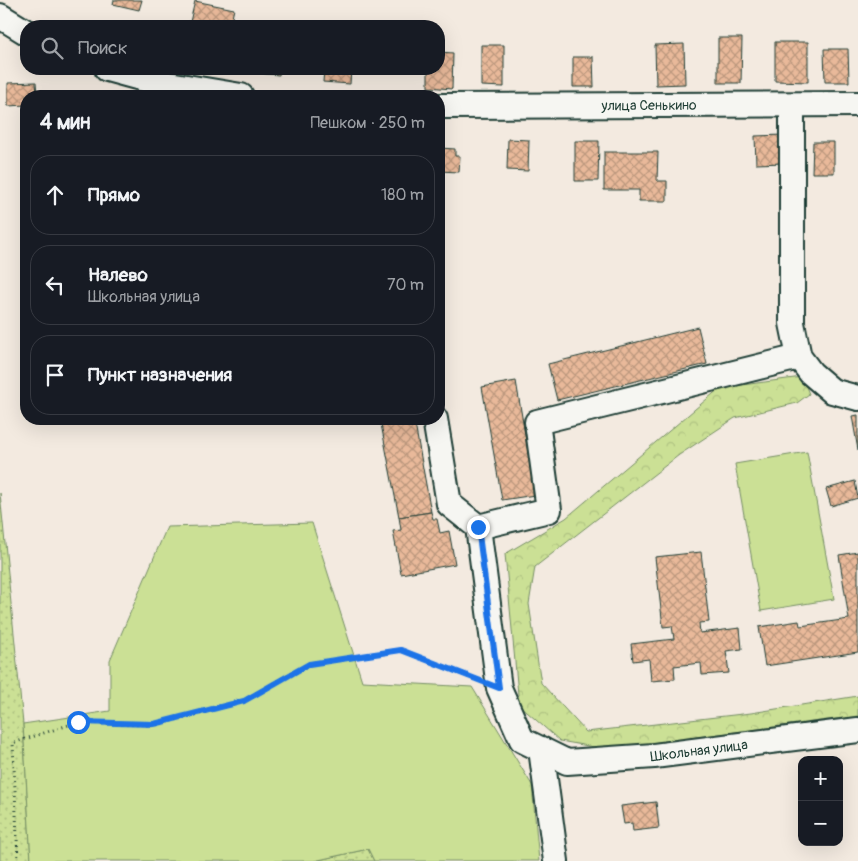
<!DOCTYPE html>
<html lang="ru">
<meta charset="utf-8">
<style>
:root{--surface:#171b24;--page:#20242c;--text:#f1f3f6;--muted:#9ea1a6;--line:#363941}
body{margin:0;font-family:Pangolin,sans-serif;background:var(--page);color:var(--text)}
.controls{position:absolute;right:15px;bottom:15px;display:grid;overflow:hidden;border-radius:10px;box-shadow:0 5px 20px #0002}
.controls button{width:45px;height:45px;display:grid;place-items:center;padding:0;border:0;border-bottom:1px solid var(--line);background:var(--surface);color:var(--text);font:25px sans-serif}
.stop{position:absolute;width:15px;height:15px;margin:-11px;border:4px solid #1a73e8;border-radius:50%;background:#fff}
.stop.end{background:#1a73e8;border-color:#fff;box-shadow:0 1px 5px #0008}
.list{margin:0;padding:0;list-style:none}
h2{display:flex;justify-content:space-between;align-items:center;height:65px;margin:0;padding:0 20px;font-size:21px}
h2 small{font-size:16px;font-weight:400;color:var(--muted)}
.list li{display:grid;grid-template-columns:32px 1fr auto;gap:15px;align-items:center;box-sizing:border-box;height:80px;margin:0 10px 10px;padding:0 10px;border:1px solid var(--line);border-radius:20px}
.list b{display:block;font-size:19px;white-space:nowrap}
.list p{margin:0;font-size:16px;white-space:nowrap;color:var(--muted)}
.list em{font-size:16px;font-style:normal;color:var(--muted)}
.icon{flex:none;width:28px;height:28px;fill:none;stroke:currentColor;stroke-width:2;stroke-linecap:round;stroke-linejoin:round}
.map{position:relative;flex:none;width:858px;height:861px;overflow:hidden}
.search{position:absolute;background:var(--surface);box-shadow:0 5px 20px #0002;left:20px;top:20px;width:425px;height:55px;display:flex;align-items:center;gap:12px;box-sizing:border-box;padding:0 18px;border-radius:20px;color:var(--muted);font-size:19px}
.panel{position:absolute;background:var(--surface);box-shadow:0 5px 20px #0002;left:20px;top:90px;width:425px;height:335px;border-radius:20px}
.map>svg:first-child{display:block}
.grass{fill:url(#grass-dots);stroke:#758e64}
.forest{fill:url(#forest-crowns);stroke:#758e64}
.garden{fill:#cbe095;stroke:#758e64}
.building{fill:url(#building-cross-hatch);stroke:#1f3d34}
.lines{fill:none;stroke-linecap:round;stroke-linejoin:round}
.minor-casing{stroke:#1f3d34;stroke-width:28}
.path{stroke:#1f3d34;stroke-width:3;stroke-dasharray:1 4;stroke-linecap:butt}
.minor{stroke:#f6f6f2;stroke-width:24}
.route{stroke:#1a73e8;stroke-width:6}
.labels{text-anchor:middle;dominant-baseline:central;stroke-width:4.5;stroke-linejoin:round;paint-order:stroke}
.street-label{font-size:14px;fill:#1f3d34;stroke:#f6f6f2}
</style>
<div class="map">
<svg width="858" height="861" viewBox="0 0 858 861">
<defs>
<pattern id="grass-dots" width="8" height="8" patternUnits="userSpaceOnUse" patternTransform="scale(1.25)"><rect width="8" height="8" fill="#cbe095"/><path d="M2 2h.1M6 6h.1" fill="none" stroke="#aec181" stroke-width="1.8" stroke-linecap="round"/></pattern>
<pattern id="forest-crowns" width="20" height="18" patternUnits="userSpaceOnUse" patternTransform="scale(1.25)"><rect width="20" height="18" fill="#cbe095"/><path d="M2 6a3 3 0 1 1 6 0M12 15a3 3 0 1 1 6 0" fill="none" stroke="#aec181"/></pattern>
<pattern id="building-cross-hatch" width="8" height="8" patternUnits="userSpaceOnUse" patternTransform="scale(1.25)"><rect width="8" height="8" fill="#e9b99a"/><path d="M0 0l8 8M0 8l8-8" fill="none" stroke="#bc987e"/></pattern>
</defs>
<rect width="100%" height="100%" fill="#f3eae0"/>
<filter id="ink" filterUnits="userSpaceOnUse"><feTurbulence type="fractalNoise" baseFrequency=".02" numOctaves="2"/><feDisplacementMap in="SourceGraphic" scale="10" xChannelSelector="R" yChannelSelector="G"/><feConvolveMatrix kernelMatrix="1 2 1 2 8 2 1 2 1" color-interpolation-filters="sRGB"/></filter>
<g filter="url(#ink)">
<!-- grass -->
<g class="grass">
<path d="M0,493L23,724L31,861H0Z"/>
<path d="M368,849L374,861H314Z"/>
</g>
<!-- forest -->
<path class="forest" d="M802,377L809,394L797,403L735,418L679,455L535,567L529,604L541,683L586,732L751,713L858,696V716L605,749L560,741L519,705L505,554L566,518L720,388Z"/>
<!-- garden -->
<g class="garden">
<path d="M807,452L834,599L761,611L735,464Z"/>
<path d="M312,523L362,681L472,687L532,785L539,861H374L368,849L314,861H31L23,724L110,711V660L167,527Z"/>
</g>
<!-- building -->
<g class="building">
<path d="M114,0H142L139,10L113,4Z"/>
<path d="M195,1L234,9L230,26H189Z"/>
<path d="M718,38H742L741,83H718Z"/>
<path d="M775,42H808V82L775,81Z"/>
<path d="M684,44L685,84L656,85L655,45Z"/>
<path d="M481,45H504V87L481,86Z"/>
<path d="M824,49H848L849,82H825Z"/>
<path d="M439,52L453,53L452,89L428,87V69H439Z"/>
<path d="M573,57H593L594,87H573Z"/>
<path d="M247,69H280L279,75L247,72Z"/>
<path d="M324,69H351L350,84L323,82Z"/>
<path d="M36,82L37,96H26V105L8,106V83Z"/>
<path d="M783,135L784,163L756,164L755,136Z"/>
<path d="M508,139L529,140L528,171L507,170Z"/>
<path d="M575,141H599L598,181H575Z"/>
<path d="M813,142H834V173H812Z"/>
<path d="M439,148L455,149V156H460L459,172L439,171Z"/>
<path d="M604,152H658L657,181H667V201H639V190H604Z"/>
<path d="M698,327L707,364L557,400L548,364Z"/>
<path d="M516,381L535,495L502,500L482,387Z"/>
<path d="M858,415V450L852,416Z"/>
<path d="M380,419H414L431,512L399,517Z"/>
<path d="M855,481L858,498L831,506L826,489Z"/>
<path d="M431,512L433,519H437L440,533L449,531L455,564L401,574L393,531L401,530L399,517Z"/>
<path d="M701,552L709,622L699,623L700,633L740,628L742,649L726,651L729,673L702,675L701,663L674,666L675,679L651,681L649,659L633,661L631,644L674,639L672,626L663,627L655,557Z"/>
<path d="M858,552V652L765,666L759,627L799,621L800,626L849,619L839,555Z"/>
<path d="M656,802L659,828L633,831L632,823L624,824L621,806Z"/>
</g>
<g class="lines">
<defs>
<g id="minor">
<path d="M0,16L26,32"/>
<path d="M107,69L151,81L241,96"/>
<path d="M792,105V323L799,357L811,373L832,391L858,398"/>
<path id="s1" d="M439,106L858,104"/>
<path id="s2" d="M435,419L449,504L478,527L499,688L522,740L567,762L654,756L858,730"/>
<path d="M478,527L549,510L537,422L799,357"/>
<path d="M541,749L556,861"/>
</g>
</defs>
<!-- minor casing -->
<use href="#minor" class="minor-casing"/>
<!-- path -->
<path class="path" d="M18,861L13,743L78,722L154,725L244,701L309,664L401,650L478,680"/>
<!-- minor -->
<use href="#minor" class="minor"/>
</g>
</g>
<g class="lines" filter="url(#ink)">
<!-- route -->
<path class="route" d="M78,722L154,724L244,701L309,664L401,650L499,688L478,527"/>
</g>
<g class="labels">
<!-- street labels -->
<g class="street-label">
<text stroke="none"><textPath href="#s1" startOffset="210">улица Сенькино</textPath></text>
<text stroke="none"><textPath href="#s2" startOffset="525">Школьная улица</textPath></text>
</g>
</g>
</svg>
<div class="controls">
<button>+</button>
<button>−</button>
</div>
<div class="stop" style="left:78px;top:722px"></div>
<div class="stop end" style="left:478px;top:527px"></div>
<div class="search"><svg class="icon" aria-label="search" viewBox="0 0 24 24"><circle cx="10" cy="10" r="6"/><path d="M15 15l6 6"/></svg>Поиск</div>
<section class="panel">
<h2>4 мин<small>Пешком · 250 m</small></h2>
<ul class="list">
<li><svg class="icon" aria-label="ahead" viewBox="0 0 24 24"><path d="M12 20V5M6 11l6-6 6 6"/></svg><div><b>Прямо</b></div><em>180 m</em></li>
<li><svg class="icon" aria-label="left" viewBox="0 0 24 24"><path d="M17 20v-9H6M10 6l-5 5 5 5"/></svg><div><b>Налево</b><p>Школьная улица</p></div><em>70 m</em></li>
<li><svg class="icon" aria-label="arrive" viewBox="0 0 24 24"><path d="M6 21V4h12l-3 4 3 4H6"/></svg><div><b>Пункт назначения</b></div></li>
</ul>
</section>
</div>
